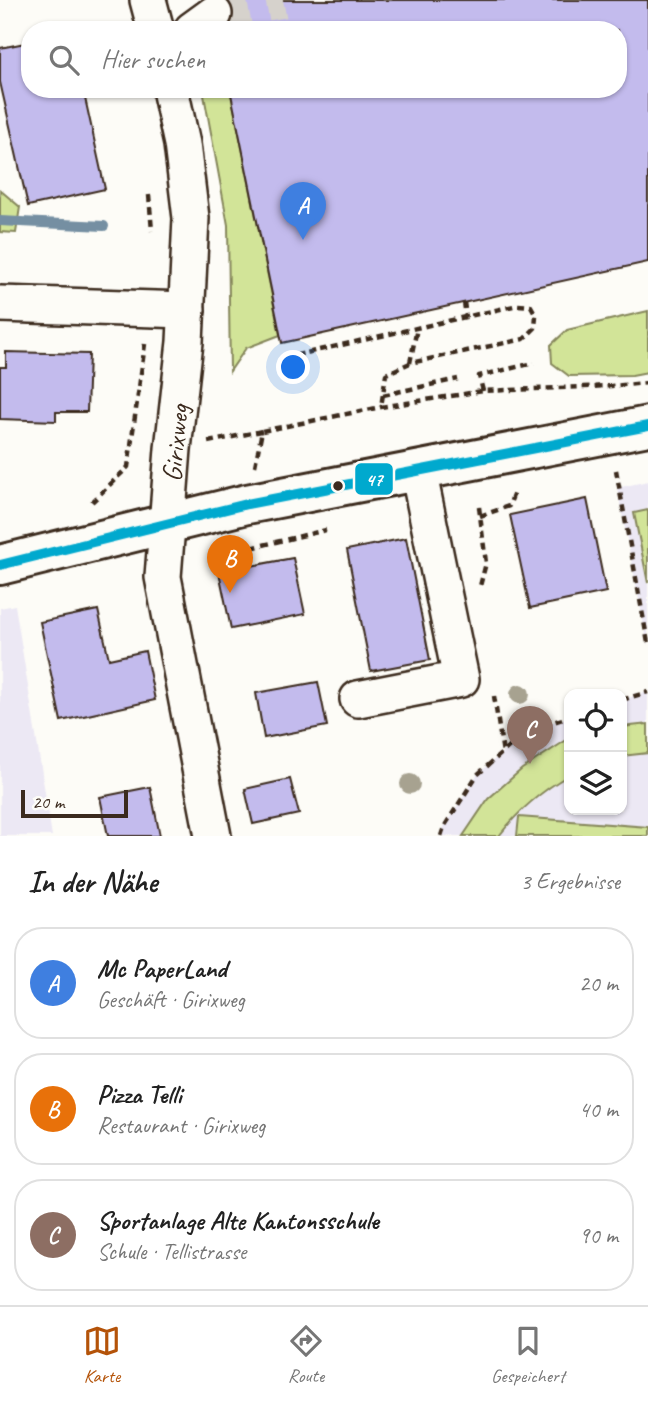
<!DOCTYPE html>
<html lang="de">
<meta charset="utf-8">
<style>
:root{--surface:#fff;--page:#f6f6f6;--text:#222;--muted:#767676;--line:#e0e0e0;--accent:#b45309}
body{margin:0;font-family:Caveat,sans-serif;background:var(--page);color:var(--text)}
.controls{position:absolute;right:21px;bottom:21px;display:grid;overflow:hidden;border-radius:14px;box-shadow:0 2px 5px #0004}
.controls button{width:63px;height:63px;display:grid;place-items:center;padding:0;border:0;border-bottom:2px solid var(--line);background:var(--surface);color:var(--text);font:35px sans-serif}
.scale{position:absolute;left:21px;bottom:18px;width:107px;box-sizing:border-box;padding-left:7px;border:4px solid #3b2a1e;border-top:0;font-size:19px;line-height:24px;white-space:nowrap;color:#3b2a1e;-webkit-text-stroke:5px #fdfcf7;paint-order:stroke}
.you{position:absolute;left:294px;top:368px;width:24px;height:24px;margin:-18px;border:5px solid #fff;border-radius:50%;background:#1a73e8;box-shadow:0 0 0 10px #1a73e833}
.badge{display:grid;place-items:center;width:46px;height:46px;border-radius:50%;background:var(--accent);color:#fff;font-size:23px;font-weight:700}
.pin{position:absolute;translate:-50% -58px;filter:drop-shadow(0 2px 4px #0008)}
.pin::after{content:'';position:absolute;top:37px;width:24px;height:21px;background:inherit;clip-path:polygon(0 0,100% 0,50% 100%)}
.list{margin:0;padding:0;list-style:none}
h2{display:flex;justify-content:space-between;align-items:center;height:91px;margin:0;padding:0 28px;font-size:30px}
h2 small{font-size:23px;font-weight:400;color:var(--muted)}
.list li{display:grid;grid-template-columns:46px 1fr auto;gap:21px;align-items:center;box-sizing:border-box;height:112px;margin:0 14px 14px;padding:0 14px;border:2px solid var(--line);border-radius:28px}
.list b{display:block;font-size:26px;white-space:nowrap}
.list p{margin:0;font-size:23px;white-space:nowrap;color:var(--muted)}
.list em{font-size:23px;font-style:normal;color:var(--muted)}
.icon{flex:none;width:38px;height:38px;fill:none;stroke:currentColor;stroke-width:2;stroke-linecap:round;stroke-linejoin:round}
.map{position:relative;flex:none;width:648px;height:836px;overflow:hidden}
.search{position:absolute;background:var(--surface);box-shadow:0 2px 5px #0004;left:21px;right:21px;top:21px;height:77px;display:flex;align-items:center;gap:18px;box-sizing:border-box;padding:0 24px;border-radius:28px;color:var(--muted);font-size:26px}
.sheet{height:469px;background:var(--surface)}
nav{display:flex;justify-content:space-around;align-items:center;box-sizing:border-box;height:98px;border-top:2px solid var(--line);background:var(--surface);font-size:19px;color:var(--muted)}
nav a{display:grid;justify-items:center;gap:4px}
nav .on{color:var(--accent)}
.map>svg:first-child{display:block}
.built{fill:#ece8f4}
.green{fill:#d2e498;stroke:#86875b;stroke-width:2}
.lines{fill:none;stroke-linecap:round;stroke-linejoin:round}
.stream{stroke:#748fa2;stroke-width:10}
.building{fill:#c3bbed;stroke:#3b2a1e;stroke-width:2}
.minor-tunnel{stroke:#d6d2cc;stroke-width:35;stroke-dasharray:35 18;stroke-linecap:butt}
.minor-casing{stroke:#3b2a1e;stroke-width:40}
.major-casing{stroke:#3b2a1e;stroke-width:44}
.path{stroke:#3b2a1e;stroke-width:4.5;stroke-dasharray:7 5;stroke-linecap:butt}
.minor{stroke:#fdfcf7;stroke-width:35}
.major{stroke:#fdfcf7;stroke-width:38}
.bus-1-casing{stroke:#fdfcf7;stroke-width:16}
.bus-1{stroke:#00a9ce;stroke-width:10}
.tree{fill:#a7a290}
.bus-dot{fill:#3b2a1e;stroke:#fdfcf7;stroke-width:2.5}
.labels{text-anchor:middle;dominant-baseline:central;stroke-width:5;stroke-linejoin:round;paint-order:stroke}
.street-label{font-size:28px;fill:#3b2a1e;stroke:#fdfcf7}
.line-badge{stroke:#fdfcf7;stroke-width:2.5}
.badge-label{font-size:19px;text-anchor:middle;font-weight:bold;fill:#fff}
</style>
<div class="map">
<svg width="648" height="836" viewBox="0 0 648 836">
<rect width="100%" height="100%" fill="#fdfcf7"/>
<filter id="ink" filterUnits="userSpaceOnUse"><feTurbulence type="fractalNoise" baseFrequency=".0143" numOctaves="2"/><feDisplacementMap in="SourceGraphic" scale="14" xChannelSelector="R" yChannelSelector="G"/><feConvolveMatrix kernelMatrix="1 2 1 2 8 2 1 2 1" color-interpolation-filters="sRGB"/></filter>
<g filter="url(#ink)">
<!-- built -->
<g class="built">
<path d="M648,481V646L617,488Z"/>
<path d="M15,605L52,836H0V608Z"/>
<path d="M648,692V836H441L444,827L477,775L528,730L569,717V810H622V700Z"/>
</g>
<!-- green -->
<g class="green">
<path d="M204,89H230L280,335L246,348L230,371L228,225L204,95Z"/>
<path d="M0,190L20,207L16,233L0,232Z"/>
<path d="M648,311V372L632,375L569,376L552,363L551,345L567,330Z"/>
<path d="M648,510V583L634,513Z"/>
<path d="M648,724V753L622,756V727Z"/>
<path d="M569,739V775C541,791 519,810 499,836H463L488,799L522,769L565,741Z"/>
<path d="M519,817L648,827V836H517Z"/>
</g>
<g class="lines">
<!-- stream -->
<path class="stream" d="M0,221L104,226"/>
</g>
<!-- building -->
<g class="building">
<path d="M228,0H648V262L282,343L230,89H618V30H226L232,23L234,13L231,3Z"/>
<path d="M30,42V89H83L105,189L28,206L0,82V48Z"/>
<path d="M6,352L89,354L87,412H56V421L0,419V367H6Z"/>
<path d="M587,499L606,592L530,608L510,515Z"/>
<path d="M406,538L430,660L371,671L347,550Z"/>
<path d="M293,558L305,614L231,629L219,572Z"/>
<path d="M98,610L109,659L145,651L155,700L61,721L40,622Z"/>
<path d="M318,682L327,726L264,738L256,693Z"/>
<path d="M290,779L299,814L253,824L245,789Z"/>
<path d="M150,787L160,836H108L100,797Z"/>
</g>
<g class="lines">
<!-- minor-tunnel -->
<path class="minor-tunnel" d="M214,14L283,0"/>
<defs>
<g id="minor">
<path d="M148,0L156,30"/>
<path d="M192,30L214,14"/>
<path d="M170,89L182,144L191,218L185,342L173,449L163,577L213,836"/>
<path d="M0,304L187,310"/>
<path d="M358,699L461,679L418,470"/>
</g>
<path id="major" d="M0,565L247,504L648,426"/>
</defs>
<!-- minor casing -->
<use href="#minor" class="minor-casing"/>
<!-- major casing -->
<use href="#major" class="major-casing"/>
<!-- path -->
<g class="path">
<path d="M149,195L152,231"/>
<path d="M464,302L466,317"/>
<path d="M284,358L518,305L531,306L536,315L535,328L524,339L410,363L386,374L381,407"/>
<path d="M410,363L417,328"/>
<path d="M483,391L479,376L534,363"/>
<path d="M383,395L458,379"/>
<path d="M208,442L262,431"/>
<path d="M255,466L262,431L381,407L483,391L611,386L648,383"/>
<path d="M616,470L648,643"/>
<path d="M92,502L128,467L145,344"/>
<path d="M479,507L486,563L480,586"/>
<path d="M480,516L509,506L515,490"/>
<path d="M235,546L234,552L326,530"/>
<path d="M494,696L503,753"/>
<path d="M622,700L648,692"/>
<path d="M441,836L444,827L477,775L528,730L569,717"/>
</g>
<!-- minor -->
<use href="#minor" class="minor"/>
<!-- major -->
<use href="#major" class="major"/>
<defs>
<path id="bus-1" d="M0,565L247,504L648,426"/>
</defs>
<!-- bus-1 casing -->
<use href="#bus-1" class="bus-1-casing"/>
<!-- bus-1 -->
<use href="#bus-1" class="bus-1"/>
</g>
<!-- trees -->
<g class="tree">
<circle cx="520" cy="694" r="10"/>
<circle cx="410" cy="784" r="10"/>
</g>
</g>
<!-- markers -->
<circle class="bus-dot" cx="338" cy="486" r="6"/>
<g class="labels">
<!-- street labels -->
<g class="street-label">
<text transform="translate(175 443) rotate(-84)">Girixweg</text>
</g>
</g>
<rect class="line-badge" x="354" y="462" width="40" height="34" rx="7" fill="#00a9ce"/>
<g class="badge-label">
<text x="374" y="486">47</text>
</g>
</svg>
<div class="controls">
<button><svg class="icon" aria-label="locate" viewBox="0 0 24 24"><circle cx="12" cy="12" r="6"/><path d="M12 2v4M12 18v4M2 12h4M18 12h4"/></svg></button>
<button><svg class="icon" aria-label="layers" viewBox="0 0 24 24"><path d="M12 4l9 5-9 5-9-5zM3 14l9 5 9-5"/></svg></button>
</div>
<div class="scale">20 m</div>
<div class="you"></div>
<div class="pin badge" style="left:303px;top:240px;background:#3f7fe0">A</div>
<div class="pin badge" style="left:230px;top:593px;background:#e8710a">B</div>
<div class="pin badge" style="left:530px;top:764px;background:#8d6e63">C</div>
<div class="search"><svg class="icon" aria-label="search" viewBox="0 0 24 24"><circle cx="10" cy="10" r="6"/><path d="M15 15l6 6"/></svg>Hier suchen</div>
</div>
<section class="sheet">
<h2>In der Nähe<small>3 Ergebnisse</small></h2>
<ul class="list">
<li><span class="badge" style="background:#3f7fe0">A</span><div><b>Mc PaperLand</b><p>Geschäft · Girixweg</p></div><em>20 m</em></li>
<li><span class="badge" style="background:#e8710a">B</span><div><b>Pizza Telli</b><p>Restaurant · Girixweg</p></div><em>40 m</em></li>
<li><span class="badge" style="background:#8d6e63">C</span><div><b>Sportanlage Alte Kantonsschule</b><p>Schule · Tellistrasse</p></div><em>90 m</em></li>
</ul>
</section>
<nav>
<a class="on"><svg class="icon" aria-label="map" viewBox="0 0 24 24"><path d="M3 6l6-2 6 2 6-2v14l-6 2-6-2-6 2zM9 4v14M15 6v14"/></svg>Karte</a>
<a><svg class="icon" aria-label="directions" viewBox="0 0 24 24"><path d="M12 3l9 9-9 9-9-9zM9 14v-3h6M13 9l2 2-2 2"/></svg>Route</a>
<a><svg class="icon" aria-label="saved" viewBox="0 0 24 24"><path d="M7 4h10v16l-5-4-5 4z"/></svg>Gespeichert</a>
</nav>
